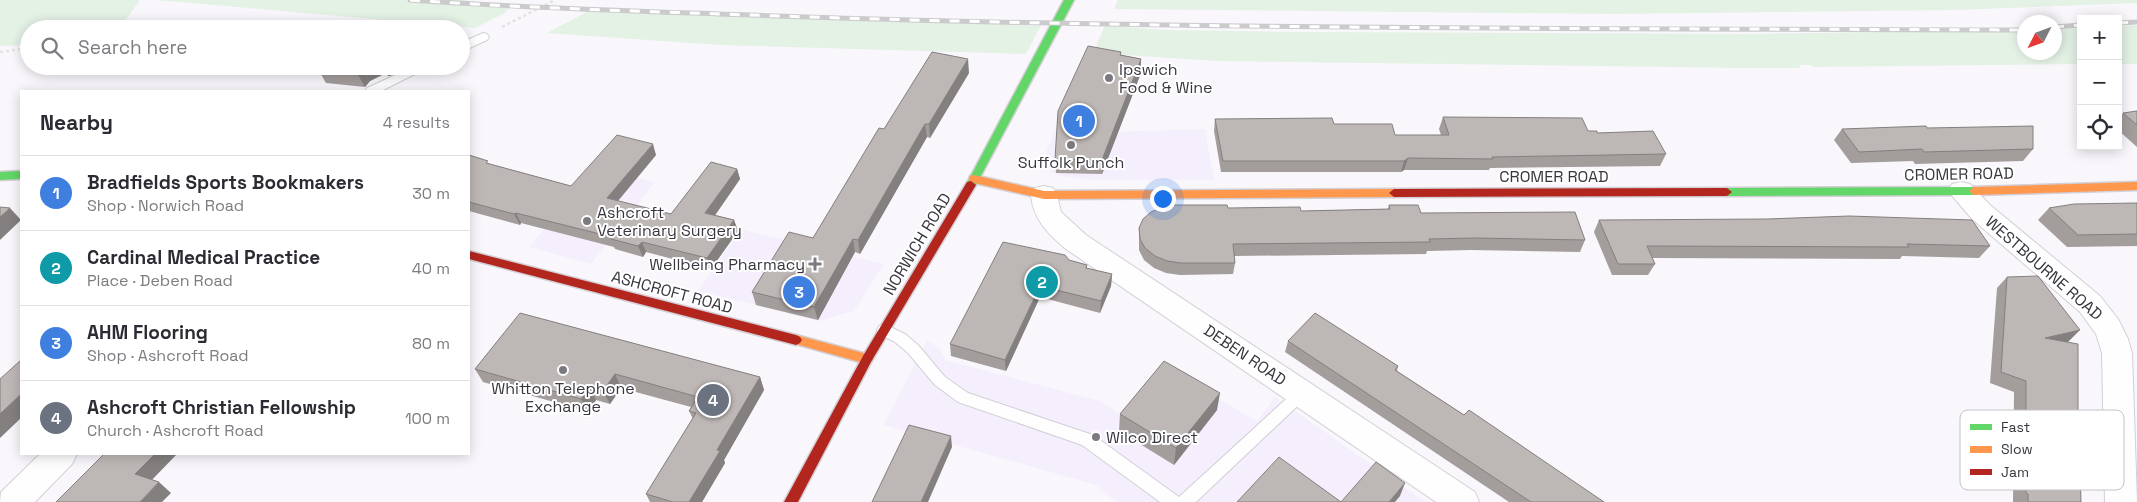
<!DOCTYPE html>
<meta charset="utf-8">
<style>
:root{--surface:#fff;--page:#f2f2f3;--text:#2b2b33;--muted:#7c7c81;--line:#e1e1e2;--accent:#7c7981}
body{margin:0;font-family:"Space Grotesk",sans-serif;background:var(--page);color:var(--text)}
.controls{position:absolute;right:15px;top:15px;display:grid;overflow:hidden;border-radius:0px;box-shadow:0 2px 12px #0003}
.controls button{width:45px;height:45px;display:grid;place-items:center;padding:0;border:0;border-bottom:1px solid var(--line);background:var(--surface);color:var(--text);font:25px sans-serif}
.compass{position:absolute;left:2017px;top:15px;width:45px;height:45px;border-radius:50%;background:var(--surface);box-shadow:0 2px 12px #0003;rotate:228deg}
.you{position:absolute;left:1162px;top:198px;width:18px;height:18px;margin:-12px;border:4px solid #fff;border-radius:50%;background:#1a73e8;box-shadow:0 0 0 8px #1a73e833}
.badge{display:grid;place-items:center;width:32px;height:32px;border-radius:50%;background:var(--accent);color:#fff;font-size:16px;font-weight:700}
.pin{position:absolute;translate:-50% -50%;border:2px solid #fff;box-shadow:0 1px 5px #0006}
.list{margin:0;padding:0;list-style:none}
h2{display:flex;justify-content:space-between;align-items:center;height:65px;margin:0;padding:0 20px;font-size:21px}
h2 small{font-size:16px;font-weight:400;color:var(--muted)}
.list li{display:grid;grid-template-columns:32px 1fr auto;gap:15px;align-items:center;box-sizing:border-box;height:75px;padding:0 20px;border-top:1px solid var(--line)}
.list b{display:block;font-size:19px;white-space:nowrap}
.list p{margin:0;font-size:16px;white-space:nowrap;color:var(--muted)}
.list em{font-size:16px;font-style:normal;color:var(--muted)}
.icon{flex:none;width:28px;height:28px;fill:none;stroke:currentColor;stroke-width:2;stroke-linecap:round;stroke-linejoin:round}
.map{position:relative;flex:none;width:2137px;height:502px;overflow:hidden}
.search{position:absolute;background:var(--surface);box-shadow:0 2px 12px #0003;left:20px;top:20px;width:450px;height:55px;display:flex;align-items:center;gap:12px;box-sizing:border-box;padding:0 18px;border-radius:28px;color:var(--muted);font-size:19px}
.panel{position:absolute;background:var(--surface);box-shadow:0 2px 12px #0003;left:20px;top:90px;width:450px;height:365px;border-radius:0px}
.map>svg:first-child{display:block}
.built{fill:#f5effd}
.green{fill:#e4f1e5}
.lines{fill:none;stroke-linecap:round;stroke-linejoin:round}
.lane-casing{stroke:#d2cfd6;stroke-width:2}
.street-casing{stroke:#d2cfd6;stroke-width:2}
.fast-casing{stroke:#d2cfd6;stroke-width:3}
.slow-casing{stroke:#d2cfd6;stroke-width:3}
.jam-casing{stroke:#d2cfd6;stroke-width:3}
.path{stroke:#e3e2e4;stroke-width:2.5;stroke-dasharray:3 3;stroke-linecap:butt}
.lane{fill:#fefefe;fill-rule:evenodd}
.street{fill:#fefefe;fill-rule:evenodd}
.fast{fill:#63d668;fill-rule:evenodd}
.slow{fill:#ff974d;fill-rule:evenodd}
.jam{fill:#b3261e;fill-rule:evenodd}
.rail-casing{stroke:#cbcacc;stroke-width:5}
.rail{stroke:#fff;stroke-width:3;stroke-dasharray:10;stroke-linecap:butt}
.wall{fill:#a39d9c}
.shaded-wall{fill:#84807f}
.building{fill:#bdb7b5;stroke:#84807f}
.poi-dot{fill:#7c7981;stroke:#fff;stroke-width:2}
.labels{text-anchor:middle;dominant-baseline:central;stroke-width:4;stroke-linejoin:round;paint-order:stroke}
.poi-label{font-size:16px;fill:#393540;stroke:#fff;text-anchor:start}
.street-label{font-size:16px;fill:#393540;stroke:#fff}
.key{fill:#fff;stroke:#c4c2c6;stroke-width:1}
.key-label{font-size:14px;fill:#393540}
</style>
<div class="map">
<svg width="2137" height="502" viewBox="0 0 2137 502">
<rect width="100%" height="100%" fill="#f9f7fb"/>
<!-- built -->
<g class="built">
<path d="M1087,57L1073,133L1205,129L1214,180H1090L1061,176L1052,172L1045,162L1047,149Z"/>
<path d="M597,168L655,182L591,264L529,247Z"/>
<path d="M741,229L884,264L854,311L819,321L698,291Z"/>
<path d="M927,340L940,349L945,360L1100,401L1119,414L1162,366L1257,421L1275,397L1425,502H1116L1096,485L884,425Z"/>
</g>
<!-- green -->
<g class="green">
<path d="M0,0H140L119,29H29V45L0,46Z"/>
<path d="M157,0H459L512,4L505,13L475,28Z"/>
<path d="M1118,0H2137V3L1955,10L1613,14L1114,9Z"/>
<path d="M594,8L829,20L1041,25L1026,54L720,45L547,33Z"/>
<path d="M2137,25V64H2118V26Z"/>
<path d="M1105,26L1167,30L1308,32L1744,34L2024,30V52H2054L2055,29L2081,28V64L1813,67L1811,65H1799L1800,68H1744L1216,61L1095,53L1097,43Z"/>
</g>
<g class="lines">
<defs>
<g id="lane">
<path d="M483,33L487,34L489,37L487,40L461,52V43Z"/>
<path d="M415,66H431L381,91H365L367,88Z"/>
<path d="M884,324L905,334L918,345L945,377L968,393L1093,435L1179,497L1297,389L1302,387L1307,389L1310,393L1307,397L1196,502H1160L1082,445L958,402L935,385L908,353L895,342L879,334L877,330L879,326Z"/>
</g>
<g id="street">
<path d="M1961,182L1970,184L1990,205L2100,296L2118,319L2128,339L2132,353L2137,502H2105L2102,353L2096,334L2080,312L1972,219L1948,191L1952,184Z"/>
<path d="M1044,186L1053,188L1057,195L1061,212L1086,235L1475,492L1479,502H1436L1066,249C1048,234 1033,219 1031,195L1035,188Z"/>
<path d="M40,454H77L72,464L35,502H0L1,492Z"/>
</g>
<g id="fast">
<path d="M1064,0H1074L976,185L971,189L967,188L966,185Z"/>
<path d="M21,171V179L0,180V172Z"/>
<path d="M1974,187L1979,191L1974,195L1727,196L1722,192L1727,188Z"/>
</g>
<g id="slow">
<path d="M974,175L1044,191L1394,189L1399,193L1394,197L1044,199L970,182L969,179L970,176Z"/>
<path d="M2137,182V190L1974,195L1969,191L1974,187Z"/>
<path d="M796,335L867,354L871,356L873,359L871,362L867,364L792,343L790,340L792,337Z"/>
</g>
<g id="jam">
<path d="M971,181L976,185L871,362L798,502H784L863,356L967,182Z"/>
<path d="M1727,188L1732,192L1727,196L1394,197L1389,193L1394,189Z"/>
<path d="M469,251L796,335L800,337L802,340L800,343L796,345L469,259Z"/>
</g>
</defs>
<!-- lane casing -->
<use href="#lane" class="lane-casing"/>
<!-- street casing -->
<use href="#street" class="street-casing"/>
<!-- fast casing -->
<use href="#fast" class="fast-casing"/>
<!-- slow casing -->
<use href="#slow" class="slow-casing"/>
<!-- jam casing -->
<use href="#jam" class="jam-casing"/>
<!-- path -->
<g class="path">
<path d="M502,27L555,0"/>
<path d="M150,29L155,28"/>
<path d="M0,52L29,48"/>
</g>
<!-- lane -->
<use href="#lane" class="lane"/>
<!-- street -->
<use href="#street" class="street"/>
<!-- fast -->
<use href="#fast" class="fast"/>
<!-- slow -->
<use href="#slow" class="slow"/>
<!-- jam -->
<use href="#jam" class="jam"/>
<defs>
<g id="rail">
<path d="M410,0C523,8 637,11 750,15C1175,30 1599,28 2024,30"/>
<path d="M2118,23L2137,22"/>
<path d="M2054,27L2081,25"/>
</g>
</defs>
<!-- rail casing -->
<use href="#rail" class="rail-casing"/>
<!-- rail -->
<use href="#rail" class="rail"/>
</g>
<!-- wall -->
<g class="wall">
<path d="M1121,52V55L1141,59V73L1102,174L1056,173L1055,159Z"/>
<path d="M323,66H398L392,75L389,76L384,74L370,81L365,87L326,83L319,71Z"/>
<path d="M969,73L930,138L927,137L860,254L855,252L818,320L756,305L752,292L813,238L884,129Z"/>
<path d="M2137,111V147L2118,130V118L2123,113Z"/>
<path d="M1443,117L1597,133L1666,154L1660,166L1490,168L1489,170H1404L1401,172H1221L1214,131L1215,119L1334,124L1395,135H1441L1439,129Z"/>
<path d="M1927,128L2033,149L2023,161L1915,164L1913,161L1851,163L1834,140L1842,129Z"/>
<path d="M469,155L490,164L571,186L656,155L618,201L671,214L737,169L740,179L715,215L734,220L738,231L711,269L646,252L643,257L615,249L614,247L521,223L520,225L469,211Z"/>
<path d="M2137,203V246L2067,247L2038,220L2049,208Z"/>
<path d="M1389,205L1421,213L1585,240L1580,252L1471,250L1427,251L1426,254L1234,256L1235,263L1233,274L1180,275L1166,273L1154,268L1144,260L1139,250V228L1228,208L1301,211L1388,209Z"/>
<path d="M1599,220L1990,246L1979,258L1902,256L1900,259L1652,258L1655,264L1648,275H1612L1594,232Z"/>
<path d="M1069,260L1087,265V268L1112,274L1111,286L1100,313L1040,297L1006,371L951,356L950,344Z"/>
<path d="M2007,277L2068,342H2066L2078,426L2081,502H2013L2014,392L1990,383L1997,288Z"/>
<path d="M1288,341L1398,366L1397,371L1464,415L1604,502H1509L1285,352Z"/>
<path d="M475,369L760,377L764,390L724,460L725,463L702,502H650L646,494L693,419L689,411L691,407L621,388L610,404L596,400L589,412L483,382Z"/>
<path d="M1217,410L1174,465L1119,431L1120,414Z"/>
</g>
<!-- shaded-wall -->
<g class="shaded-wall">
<path d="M968,59L969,73L930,138L929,124Z"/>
<path d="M1141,59V73L1102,174V160Z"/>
<path d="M369,66H379L384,74L370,81L365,87L358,75L363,69Z"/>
<path d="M383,66H398L392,75L389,76Z"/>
<path d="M925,124L927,137L860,254L858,240Z"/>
<path d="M653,144L656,155L611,209L607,198Z"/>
<path d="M1408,158L1404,170L1401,172L1404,161Z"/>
<path d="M737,169L740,179L709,224L705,213Z"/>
<path d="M10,208L21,220L0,240V217Z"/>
<path d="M516,213L521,223L520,225L514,214Z"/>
<path d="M734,220L738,231L711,269L707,258Z"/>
<path d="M853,239L855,252L818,320L814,307Z"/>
<path d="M642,242L646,252L643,257L638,246Z"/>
<path d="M1112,274L1111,286L1100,313L1101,301Z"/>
<path d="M1040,286V297L1006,371L1005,360Z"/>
<path d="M2080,330L2068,342L2034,350L2045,338Z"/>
<path d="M615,374L621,388L610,404L603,391Z"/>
<path d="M760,377L764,390L724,460L725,463L702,502H689L717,450Z"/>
<path d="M590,387L596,400L589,412L581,399Z"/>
<path d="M1220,393L1217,410L1174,465L1176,448Z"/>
<path d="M21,394V418L0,438V414Z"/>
<path d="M951,436L952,447L928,502H921Z"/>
<path d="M155,454H177L147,485L135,474Z"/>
<path d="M159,482L171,493L162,502H140Z"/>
<path d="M1405,483L1400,496L1395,502H1389Z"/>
</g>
<!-- building -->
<g class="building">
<path d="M1088,46L1121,52L1120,55L1141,59L1102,160L1055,159L1058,111Z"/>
<path d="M932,52L968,59L929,124H925L858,240L853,239L814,307L752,292L789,232L813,238L879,128L884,129Z"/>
<path d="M323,66H369L363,69L358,75L319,71Z"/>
<path d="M2137,111V125L2123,113Z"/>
<path d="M1443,117L1582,118L1588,131H1597V133L1653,131L1666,154L1492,157L1493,159L1408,158L1404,161H1223L1215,119L1332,118L1334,124H1392L1395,135H1449Z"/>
<path d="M1926,126L1927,128L2033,126V149L1924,152L1922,149L1859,152L1842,129Z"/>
<path d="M617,135L653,144L607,198L671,214L711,162L737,169L705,213L734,220L707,258L642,242L638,246L611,239L612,237L516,213L514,214L469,202V155L488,161L486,163L571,186Z"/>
<path d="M2137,203V234L2078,235L2049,208L2074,204Z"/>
<path d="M1167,205H1227L1228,208L1300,207L1301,211L1390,209L1389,205H1418L1421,213L1575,212L1585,240L1476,238L1429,239L1430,242L1233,244L1235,263H1181L1167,261L1155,256L1145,248L1140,239L1139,228L1143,219L1151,212Z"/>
<path d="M0,207L10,208L0,217Z"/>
<path d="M1849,216L1972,220L1990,246L1907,244L1909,247L1647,246L1655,264H1618L1599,220L1767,219Z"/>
<path d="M1003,242L1065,255L1069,260L1087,265L1086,268L1112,274L1101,301L1040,286L1005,360L950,344Z"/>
<path d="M2038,276L2080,330L2045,338L2078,344V426L2079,427L2081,502H2028V494L2026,493V381L2001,372L2007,277Z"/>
<path d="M520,313L760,377L717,450L720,451L689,502H673L646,494L696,413L689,411L698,397L615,374L603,391L590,387L581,399L475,369Z"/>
<path d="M1315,313L1398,366L1395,370L1464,415L1469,410L1604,502H1531L1288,341Z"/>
<path d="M21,360V394L0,414V379Z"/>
<path d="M1164,361L1220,393L1176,448L1120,414Z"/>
<path d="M909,425L951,436L921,502H872Z"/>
<path d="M104,454H155L135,474L159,482L140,502H56Z"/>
<path d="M1279,457L1341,502L1376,462L1405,483L1389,502H1237Z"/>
</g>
<!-- markers -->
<g class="poi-dot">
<circle cx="1109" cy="78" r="5"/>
<circle cx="1071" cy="145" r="5"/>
<circle cx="587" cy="221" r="5"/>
<path d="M812.5 256.5h5v5h5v5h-5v5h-5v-5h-5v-5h5z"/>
<circle cx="563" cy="370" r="5"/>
<circle cx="1096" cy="437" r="5"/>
</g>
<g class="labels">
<!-- poi labels -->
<g class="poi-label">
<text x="1119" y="69">Ipswich<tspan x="1119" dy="18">Food &amp; Wine</tspan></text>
<text x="1071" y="162" text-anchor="middle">Suffolk Punch</text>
<text x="597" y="212">Ashcroft<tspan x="597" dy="18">Veterinary Surgery</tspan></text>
<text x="805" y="264" text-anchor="end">Wellbeing Pharmacy</text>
<text x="563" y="388" text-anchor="middle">Whitton Telephone<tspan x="563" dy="18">Exchange</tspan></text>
<text x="1106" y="437">Wilco Direct</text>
</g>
<!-- street labels -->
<g class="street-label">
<text transform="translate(1959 174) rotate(-1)">CROMER ROAD</text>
<text x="1554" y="176">CROMER ROAD</text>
<text transform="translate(917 244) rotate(-59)">NORWICH ROAD</text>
<text transform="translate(2044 268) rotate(41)">WESTBOURNE ROAD</text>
<text transform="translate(672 292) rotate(15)">ASHCROFT ROAD</text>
<text transform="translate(1245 355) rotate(34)">DEBEN ROAD</text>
</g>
</g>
<!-- legend -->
<rect x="1960" y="410" width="164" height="80" rx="8" class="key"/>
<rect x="1970" y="424" width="22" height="6" fill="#63d668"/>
<rect x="1970" y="446" width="22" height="7" fill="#ff974d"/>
<rect x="1970" y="469" width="22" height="6" fill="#b3261e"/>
<g class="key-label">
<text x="2001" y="432">Fast</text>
<text x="2001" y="454">Slow</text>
<text x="2001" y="477">Jam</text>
</g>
</svg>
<div class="controls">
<button>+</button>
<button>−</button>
<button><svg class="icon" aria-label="locate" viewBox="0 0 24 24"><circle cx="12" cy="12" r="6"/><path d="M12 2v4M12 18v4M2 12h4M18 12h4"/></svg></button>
</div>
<svg class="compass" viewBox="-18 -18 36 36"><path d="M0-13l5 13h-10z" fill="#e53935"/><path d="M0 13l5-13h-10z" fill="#7c7c81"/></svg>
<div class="you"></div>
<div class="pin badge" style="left:1079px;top:121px;background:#3f7fe0">1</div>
<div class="pin badge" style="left:1042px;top:282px;background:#0f9aa8">2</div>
<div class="pin badge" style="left:799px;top:292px;background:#3f7fe0">3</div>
<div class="pin badge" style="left:713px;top:400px;background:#6b7280">4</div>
<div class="search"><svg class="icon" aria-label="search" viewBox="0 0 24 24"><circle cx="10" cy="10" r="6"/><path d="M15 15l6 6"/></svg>Search here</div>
<section class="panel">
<h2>Nearby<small>4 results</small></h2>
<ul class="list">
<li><span class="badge" style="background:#3f7fe0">1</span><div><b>Bradfields Sports Bookmakers</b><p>Shop · Norwich Road</p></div><em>30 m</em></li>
<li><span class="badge" style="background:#0f9aa8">2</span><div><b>Cardinal Medical Practice</b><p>Place · Deben Road</p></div><em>40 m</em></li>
<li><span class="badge" style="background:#3f7fe0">3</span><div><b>AHM Flooring</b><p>Shop · Ashcroft Road</p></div><em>80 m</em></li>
<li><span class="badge" style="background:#6b7280">4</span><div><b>Ashcroft Christian Fellowship</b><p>Church · Ashcroft Road</p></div><em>100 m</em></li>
</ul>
</section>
</div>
